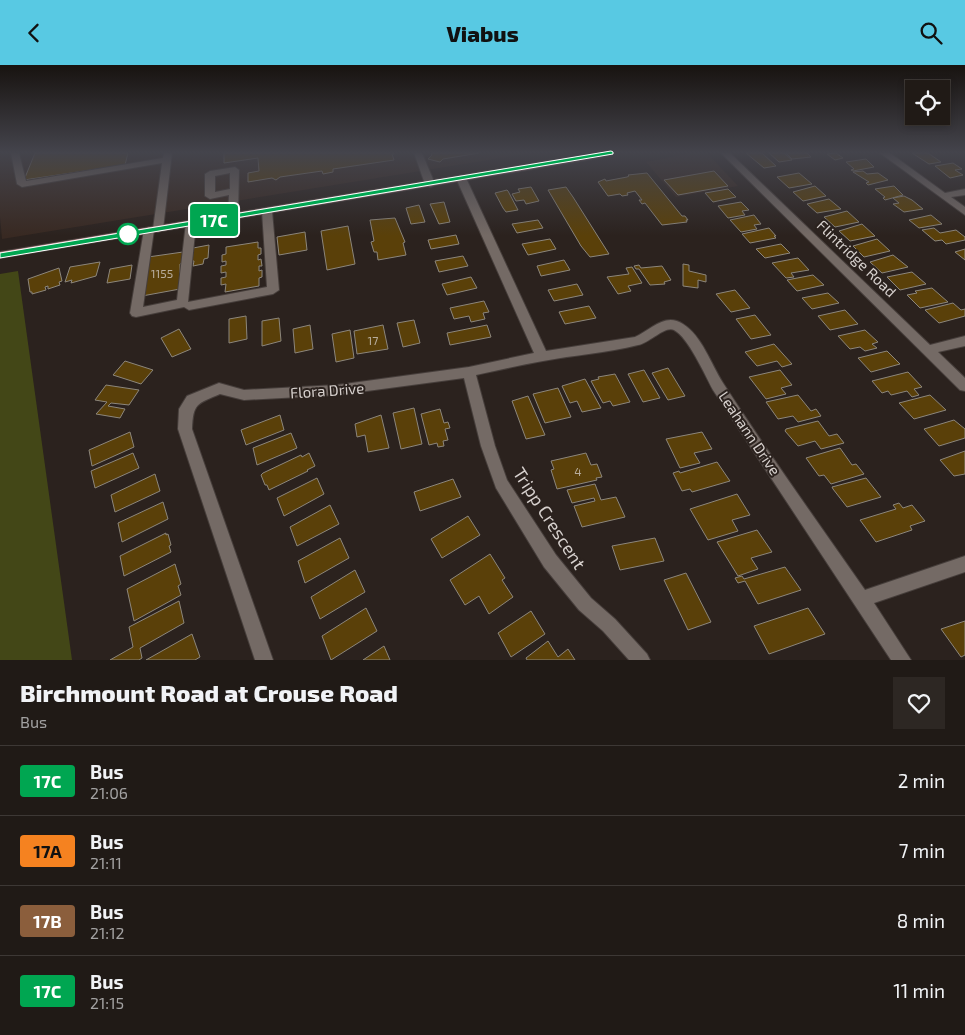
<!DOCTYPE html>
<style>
:root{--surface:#201a16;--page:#2d2723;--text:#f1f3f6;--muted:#a2a1a1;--line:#3d3835;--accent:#58c9e3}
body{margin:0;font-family:"Exo 2",sans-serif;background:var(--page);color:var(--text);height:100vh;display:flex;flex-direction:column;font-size:19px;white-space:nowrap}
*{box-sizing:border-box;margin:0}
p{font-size:16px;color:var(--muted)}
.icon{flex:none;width:28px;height:28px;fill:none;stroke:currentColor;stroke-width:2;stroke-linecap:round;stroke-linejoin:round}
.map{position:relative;height:595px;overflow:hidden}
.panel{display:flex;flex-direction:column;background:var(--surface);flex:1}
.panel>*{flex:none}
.badge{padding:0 10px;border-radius:4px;font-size:18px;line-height:32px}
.tools{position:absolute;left:905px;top:15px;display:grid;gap:10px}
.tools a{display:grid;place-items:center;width:45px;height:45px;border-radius:0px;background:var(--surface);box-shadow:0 2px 8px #0003,0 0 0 1px var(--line);font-size:25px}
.map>.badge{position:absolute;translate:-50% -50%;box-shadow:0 0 0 2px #fff}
.round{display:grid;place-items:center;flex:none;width:52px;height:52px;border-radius:0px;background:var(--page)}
.summary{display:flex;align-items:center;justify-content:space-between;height:85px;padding:0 20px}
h1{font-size:24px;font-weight:800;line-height:38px}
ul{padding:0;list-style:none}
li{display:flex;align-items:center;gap:15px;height:70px;padding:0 20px;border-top:1px solid var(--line)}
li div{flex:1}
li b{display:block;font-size:19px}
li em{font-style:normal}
li .badge{min-width:55px;font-weight:700;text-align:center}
header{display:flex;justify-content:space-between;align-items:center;height:65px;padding:0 20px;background:var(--accent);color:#111;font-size:22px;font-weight:800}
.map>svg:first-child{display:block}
.built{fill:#382922}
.green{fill:#434717}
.building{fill:#5a4009;stroke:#8c867c}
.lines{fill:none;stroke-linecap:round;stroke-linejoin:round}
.minor-casing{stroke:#463e3b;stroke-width:2}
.major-casing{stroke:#463e3b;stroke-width:2}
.minor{fill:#746a65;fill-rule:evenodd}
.major{fill:#bf858a;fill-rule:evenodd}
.line{fill:#00a651;stroke:#fff}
.stop-dot{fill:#fff;stroke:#00a651;stroke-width:2.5}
.labels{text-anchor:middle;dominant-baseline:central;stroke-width:4;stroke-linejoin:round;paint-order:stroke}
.number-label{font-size:12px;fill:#b8ad9d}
.street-label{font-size:15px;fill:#d7d1ce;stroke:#2b221e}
.near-street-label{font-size:18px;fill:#d7d1ce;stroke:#2b221e}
</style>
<header><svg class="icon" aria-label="back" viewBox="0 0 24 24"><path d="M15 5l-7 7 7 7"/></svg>Viabus<svg class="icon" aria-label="search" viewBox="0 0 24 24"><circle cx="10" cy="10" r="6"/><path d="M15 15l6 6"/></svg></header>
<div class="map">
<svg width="965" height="595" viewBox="0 0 965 595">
<rect width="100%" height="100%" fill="#2b221e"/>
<path class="built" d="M 0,88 L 531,88 L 2,174 L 0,152 Z
M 692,88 L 707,88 L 738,121 L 676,132 L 646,97 Z"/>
<path class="green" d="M 18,206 L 72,595 L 0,595 L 0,209 Z"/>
<path class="building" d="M 35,88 L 128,88 L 125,100 L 24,115 Z
M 224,88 L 394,88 L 394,89 L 392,89 L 394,95 L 333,104 L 333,107 L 323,109 L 322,106 L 280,112 L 276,115 L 272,113 L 248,117 L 248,108 L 259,106 L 258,93 L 224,98 Z
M 431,88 L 479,88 L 443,94 L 440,97 L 428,94 L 432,90 Z
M 746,88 L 762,88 L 776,101 L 764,103 Z
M 769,88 L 784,88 L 792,95 L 779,97 Z
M 786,88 L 807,88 L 811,92 L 792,94 Z
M 836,88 L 843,93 L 835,95 L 827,89 Z
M 912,88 L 928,88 L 941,97 L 929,99 Z
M 866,94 L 874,102 L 853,106 L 851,105 L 854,104 L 846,97 Z
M 953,98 L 962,104 L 955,105 L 963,110 L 950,113 L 935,101 Z
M 714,106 L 728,121 L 678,130 L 664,115 Z
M 863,106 L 867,109 L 878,108 L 888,115 L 868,120 L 866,118 L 869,117 L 853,107 Z
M 647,108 L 682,151 L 685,151 L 688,155 L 686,155 L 687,157 L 662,160 L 645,138 L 642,139 L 639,135 L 642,135 L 635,126 L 627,128 L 628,130 L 622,131 L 620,129 L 608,131 L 598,117 L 605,114 L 606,116 L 627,112 L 629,111 L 628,110 Z
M 799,108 L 812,119 L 789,123 L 777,112 Z
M 815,121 L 826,131 L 803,136 L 793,127 Z
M 894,121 L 903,130 L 885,135 L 883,133 L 885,132 L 875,124 Z
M 531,122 L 539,136 L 526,139 L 524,135 L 516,136 L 512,129 L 520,127 L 518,124 Z
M 566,122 L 573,132 L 609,189 L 590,192 L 581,181 L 548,125 Z
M 728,124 L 736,132 L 713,137 L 705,128 Z
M 507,125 L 508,126 L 518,145 L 506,147 L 503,143 L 495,128 Z
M 904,131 L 912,135 L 923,144 L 904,147 L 893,139 L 899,138 L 893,133 Z
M 829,134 L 841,144 L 817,148 L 807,139 Z
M 444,137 L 450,157 L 439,159 L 430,139 Z
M 741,137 L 749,145 L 742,146 L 745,150 L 728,153 L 718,141 Z
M 419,140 L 425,157 L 411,159 L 406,143 Z
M 847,146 L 859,157 L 835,162 L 824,152 Z
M 754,150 L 761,159 L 754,160 L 757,164 L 741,167 L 730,155 Z
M 931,150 L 942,159 L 919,163 L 909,155 Z
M 395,153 L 405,177 L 403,178 L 406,190 L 378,195 L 377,187 L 374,187 L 371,177 L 374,176 L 370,155 Z
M 538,155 L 543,163 L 517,168 L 512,159 Z
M 862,159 L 875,171 L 850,176 L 839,166 Z
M 348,161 L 355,199 L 327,205 L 321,166 Z
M 769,163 L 776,171 L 774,171 L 776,173 L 750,178 L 742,169 Z
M 934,163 L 940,168 L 956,165 L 965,172 L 965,175 L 946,179 L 942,175 L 935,176 L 922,165 Z
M 305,167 L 307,185 L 279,190 L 277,172 Z
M 456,170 L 459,179 L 431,184 L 428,175 Z
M 550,174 L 556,184 L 528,190 L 522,179 Z
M 877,174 L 890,186 L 864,192 L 853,181 Z
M 258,177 L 258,183 L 261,183 L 261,189 L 258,190 L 258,195 L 261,194 L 262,201 L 259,201 L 259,206 L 262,205 L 262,212 L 259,213 L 259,221 L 225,227 L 226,219 L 221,220 L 221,213 L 226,212 L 226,207 L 221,208 L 221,201 L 226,200 L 226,196 L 222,197 L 222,190 L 226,189 L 226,182 Z
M 781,179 L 790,188 L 765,193 L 756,184 Z
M 209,180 L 208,193 L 204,194 L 203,199 L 193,201 L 194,196 L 191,196 L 193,183 Z
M 965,184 L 965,195 L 955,187 Z
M 183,187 L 182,198 L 180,199 L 180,224 L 142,231 L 148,192 Z
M 893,190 L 908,202 L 882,208 L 870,197 Z
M 463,191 L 468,201 L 439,207 L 435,196 Z
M 798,193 L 809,205 L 791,208 L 794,212 L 786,213 L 772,198 Z
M 564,195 L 570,205 L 541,211 L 537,201 Z
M 100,197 L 96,211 L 71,218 L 72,215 L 65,217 L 70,202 Z
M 683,199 L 689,200 L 689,206 L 706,210 L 706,217 L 698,215 L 698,223 L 683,221 Z
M 132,200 L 130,214 L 107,218 L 110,204 Z
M 639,200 L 641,203 L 662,201 L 671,215 L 664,217 L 665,219 L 650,220 L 639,204 L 636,204 L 634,201 Z
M 632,202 L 642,218 L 628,221 L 631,226 L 618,229 L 607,212 L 629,209 L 626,203 Z
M 59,203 L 62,216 L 59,217 L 60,220 L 48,224 L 48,221 L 45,222 L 46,225 L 32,229 L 32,227 L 30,227 L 28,214 Z
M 912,207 L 926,219 L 900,225 L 887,212 Z
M 813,210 L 824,220 L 797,226 L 787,215 Z
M 471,212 L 477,223 L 447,230 L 442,219 Z
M 577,219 L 583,230 L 554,236 L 548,225 Z
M 932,223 L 948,237 L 920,243 L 907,230 L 917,228 L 915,226 Z
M 735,225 L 750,243 L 731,247 L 716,229 Z
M 828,228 L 839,238 L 812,244 L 802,233 Z
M 484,236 L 489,247 L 483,248 L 485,254 L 471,257 L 469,251 L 454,254 L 450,243 Z
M 953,238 L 961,245 L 965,244 L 965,251 L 939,258 L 925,245 Z
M 589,241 L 596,253 L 565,259 L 559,247 Z
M 845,245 L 858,259 L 830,265 L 818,251 Z
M 755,250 L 771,270 L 751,274 L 736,254 Z
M 246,251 L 247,274 L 229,278 L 229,254 Z
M 279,253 L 281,276 L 262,281 L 262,256 Z
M 414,255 L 420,278 L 403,282 L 397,258 Z
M 310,260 L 313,284 L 295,288 L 293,264 Z
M 383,260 L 388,284 L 357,289 L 354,266 Z
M 487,260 L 491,272 L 450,280 L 447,268 Z
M 179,264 L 191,284 L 172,292 L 161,273 Z
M 350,265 L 354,293 L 336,297 L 332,269 Z
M 865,265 L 878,277 L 872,279 L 877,283 L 865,286 L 860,282 L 850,284 L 838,271 Z
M 774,279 L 792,299 L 782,302 L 777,296 L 757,301 L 745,287 Z
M 887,286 L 900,299 L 871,307 L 858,293 Z
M 125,296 L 153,305 L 141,319 L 113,310 Z
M 668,303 L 685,331 L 668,335 L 652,308 Z
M 644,305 L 660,333 L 643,337 L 628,309 Z
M 780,305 L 792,320 L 781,323 L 786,329 L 766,334 L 749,312 Z
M 908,307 L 922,322 L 914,324 L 919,330 L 912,332 L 907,326 L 891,330 L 888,326 L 882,328 L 872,316 Z
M 615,309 L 630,337 L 613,341 L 610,336 L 603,338 L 591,316 L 599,314 L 598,312 Z
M 585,314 L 601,343 L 582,347 L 577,336 L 570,338 L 562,321 Z
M 106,320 L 139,325 L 129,340 L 111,338 L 108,341 L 125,344 L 120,353 L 96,349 L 107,337 L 95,335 Z
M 558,323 L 571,352 L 545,358 L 533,329 Z
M 798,330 L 811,346 L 816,344 L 821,351 L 798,357 L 793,351 L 778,354 L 766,337 Z
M 930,330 L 946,345 L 914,354 L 899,338 Z
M 528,331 L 545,370 L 526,374 L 512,336 Z
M 414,343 L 422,379 L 401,384 L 393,348 Z
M 440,344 L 444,358 L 448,357 L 450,363 L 445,364 L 448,375 L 443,376 L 444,381 L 438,382 L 437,378 L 429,380 L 421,349 Z
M 280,350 L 284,365 L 246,380 L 241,365 Z
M 381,350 L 389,383 L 368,387 L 365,370 L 357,372 L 355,359 Z
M 954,355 L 965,364 L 965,373 L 939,381 L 924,364 Z
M 818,356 L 829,371 L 837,369 L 844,378 L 821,384 L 815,376 L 798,381 L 785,366 L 786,364 Z
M 130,367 L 134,382 L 92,401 L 89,385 Z
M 702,367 L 712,384 L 694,388 L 700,398 L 680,403 L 666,374 Z
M 291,368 L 297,383 L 257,400 L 253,383 Z
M 840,383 L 852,400 L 856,399 L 864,409 L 831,419 L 824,410 L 819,411 L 806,393 Z
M 965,386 L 965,409 L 954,411 L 940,395 Z
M 133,388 L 139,403 L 95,423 L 91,406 Z
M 309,388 L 315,401 L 307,405 L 308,406 L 269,425 L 267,420 L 265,420 L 261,410 L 263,408 L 301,390 L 302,392 Z
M 586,388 L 591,400 L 597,399 L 602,412 L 596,413 L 597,415 L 557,424 L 551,405 L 554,404 L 551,396 Z
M 717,397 L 730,416 L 692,427 L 690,424 L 682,426 L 673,408 L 679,406 L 680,408 Z
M 155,409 L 160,426 L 115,447 L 111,430 Z
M 317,413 L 324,429 L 284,451 L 277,433 Z
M 866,413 L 881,432 L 847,442 L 833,424 L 832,422 Z
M 453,414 L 461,432 L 420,446 L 414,427 Z
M 595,419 L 601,435 L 616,432 L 625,452 L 582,462 L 574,441 L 595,436 L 594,433 L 572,438 L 567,425 Z
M 737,429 L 750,450 L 732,455 L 738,466 L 708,475 L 690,444 Z
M 163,437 L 168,454 L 122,477 L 118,458 Z
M 899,438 L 903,443 L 912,440 L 925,456 L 910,461 L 912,465 L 876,477 L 860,455 L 896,444 L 893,440 Z
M 330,440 L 339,459 L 297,481 L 290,462 Z
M 468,451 L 480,470 L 442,493 L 431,474 Z
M 757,465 L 772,487 L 751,493 L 758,504 L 738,511 L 717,477 Z
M 166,468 L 166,470 L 168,469 L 171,480 L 169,481 L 171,487 L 124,511 L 120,491 Z
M 340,473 L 349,493 L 305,518 L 298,496 Z
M 655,473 L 664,496 L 620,505 L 612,481 Z
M 490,489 L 505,513 L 502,515 L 513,532 L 489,549 L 479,531 L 465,540 L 450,515 Z
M 175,499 L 181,519 L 178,521 L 181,530 L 134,556 L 127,524 Z
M 785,502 L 801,525 L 758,539 L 745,516 L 738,518 L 735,513 L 742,511 L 744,514 Z
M 355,505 L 365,527 L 320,554 L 311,532 Z
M 686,508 L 711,557 L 688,565 L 664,515 Z
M 179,536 L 184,558 L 140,583 L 142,593 L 139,595 L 110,595 L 133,582 L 129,562 Z
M 366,543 L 377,566 L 331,595 L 322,571 Z
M 808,543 L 825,569 L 769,589 L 754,561 Z
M 531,546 L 545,569 L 511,592 L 498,568 Z
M 965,556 L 965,590 L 961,592 L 941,564 Z
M 192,569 L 200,592 L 195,595 L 146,595 Z
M 548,576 L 558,592 L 568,584 L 575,595 L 527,595 L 526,593 Z
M 384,581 L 390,595 L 363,595 Z"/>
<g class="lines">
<g class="minor-casing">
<path id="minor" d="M 11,88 L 19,88 L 26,116 L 163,93 L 164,88 L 172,88 L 163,164 L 158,167 L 154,165 L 143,242 L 177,235 L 186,158 L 191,155 L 196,158 L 188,237 L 267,222 L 262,146 L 267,143 L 272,146 L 279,225 L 273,229 L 189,245 L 184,242 L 136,252 L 132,251 L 130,248 L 144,165 L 149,162 L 153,164 L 162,98 L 22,122 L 17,119 Z
M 414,88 L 422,88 L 435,119 L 433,121 L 430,122 L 425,119 Z
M 721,88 L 730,88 L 930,280 L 965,271 L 965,281 L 938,287 L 965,313 L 965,326 L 960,325 Z
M 880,88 L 890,88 L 945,128 L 965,124 L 965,130 L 951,132 L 965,142 L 965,150 Z
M 235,102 L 239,105 L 238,151 L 233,154 L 228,151 L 229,130 L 210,134 L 205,131 L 205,109 L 210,106 ZM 230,108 L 230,124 L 215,127 L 215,111 Z
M 461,110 L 466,113 L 546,286 L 635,272 C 651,265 665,247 683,259 C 702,271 711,299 723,318 C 768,388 817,456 865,525 L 965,491 L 965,507 L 874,538 L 911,595 L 891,595 L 713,325 C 705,310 688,272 674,265 C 666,260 649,278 638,280 C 607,288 574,290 543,296 C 521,300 499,305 476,310 L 495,381 L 507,415 L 556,490 L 591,533 L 615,554 L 647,589 L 650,595 L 629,595 L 603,566 L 579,545 L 544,502 L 496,423 L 481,381 L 464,313 L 337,330 L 244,335 L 220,329 C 197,339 193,338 192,364 L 273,595 L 255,595 L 178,364 L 179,344 L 187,331 L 219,318 L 244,325 L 337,320 L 469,302 L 534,288 L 456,113 Z"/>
</g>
<g class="major-casing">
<path id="major" d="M 595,88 L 615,88 L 611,91 L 0,193 L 0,187 Z"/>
</g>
<use href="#minor" class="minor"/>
<use href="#major" class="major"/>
</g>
<linearGradient id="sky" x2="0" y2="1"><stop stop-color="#181310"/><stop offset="0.51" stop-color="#44444c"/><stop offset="1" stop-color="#44444c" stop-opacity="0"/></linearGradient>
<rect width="965" height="171" fill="url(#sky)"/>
<path class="line" d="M 611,86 L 613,87 L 613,89 L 0,193 L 0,188 Z"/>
<circle class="stop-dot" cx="128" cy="169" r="10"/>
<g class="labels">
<g class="number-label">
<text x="162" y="208">1155</text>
<text x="373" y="275">17</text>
<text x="578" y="406">4</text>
</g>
<g class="street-label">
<text transform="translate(857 193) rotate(44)">Flintridge Road</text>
<text transform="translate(327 325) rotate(-4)">Flora Drive</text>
<text transform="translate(750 368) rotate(56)">Leahann Drive</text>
</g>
<g class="near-street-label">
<text transform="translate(550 453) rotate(57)">Tripp Crescent</text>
</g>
</g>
</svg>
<div class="tools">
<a><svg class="icon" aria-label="locate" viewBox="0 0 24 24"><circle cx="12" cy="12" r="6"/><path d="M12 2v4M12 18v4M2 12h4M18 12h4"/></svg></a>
</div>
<b class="badge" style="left:214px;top:155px;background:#00a651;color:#fff">17C</b>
</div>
<section class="panel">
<div class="summary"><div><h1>Birchmount Road at Crouse Road</h1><p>Bus</p></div><a class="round"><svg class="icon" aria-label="heart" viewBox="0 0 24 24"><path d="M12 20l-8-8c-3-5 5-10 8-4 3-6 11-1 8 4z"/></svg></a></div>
<ul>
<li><span class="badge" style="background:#00a651;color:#fff">17C</span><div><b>Bus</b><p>21:06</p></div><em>2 min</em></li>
<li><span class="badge" style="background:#f58220;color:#111">17A</span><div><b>Bus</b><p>21:11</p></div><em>7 min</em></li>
<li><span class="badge" style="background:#8b5e3c;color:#fff">17B</span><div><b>Bus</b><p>21:12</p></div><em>8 min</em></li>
<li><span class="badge" style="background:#00a651;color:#fff">17C</span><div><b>Bus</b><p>21:15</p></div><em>11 min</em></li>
</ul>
</section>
